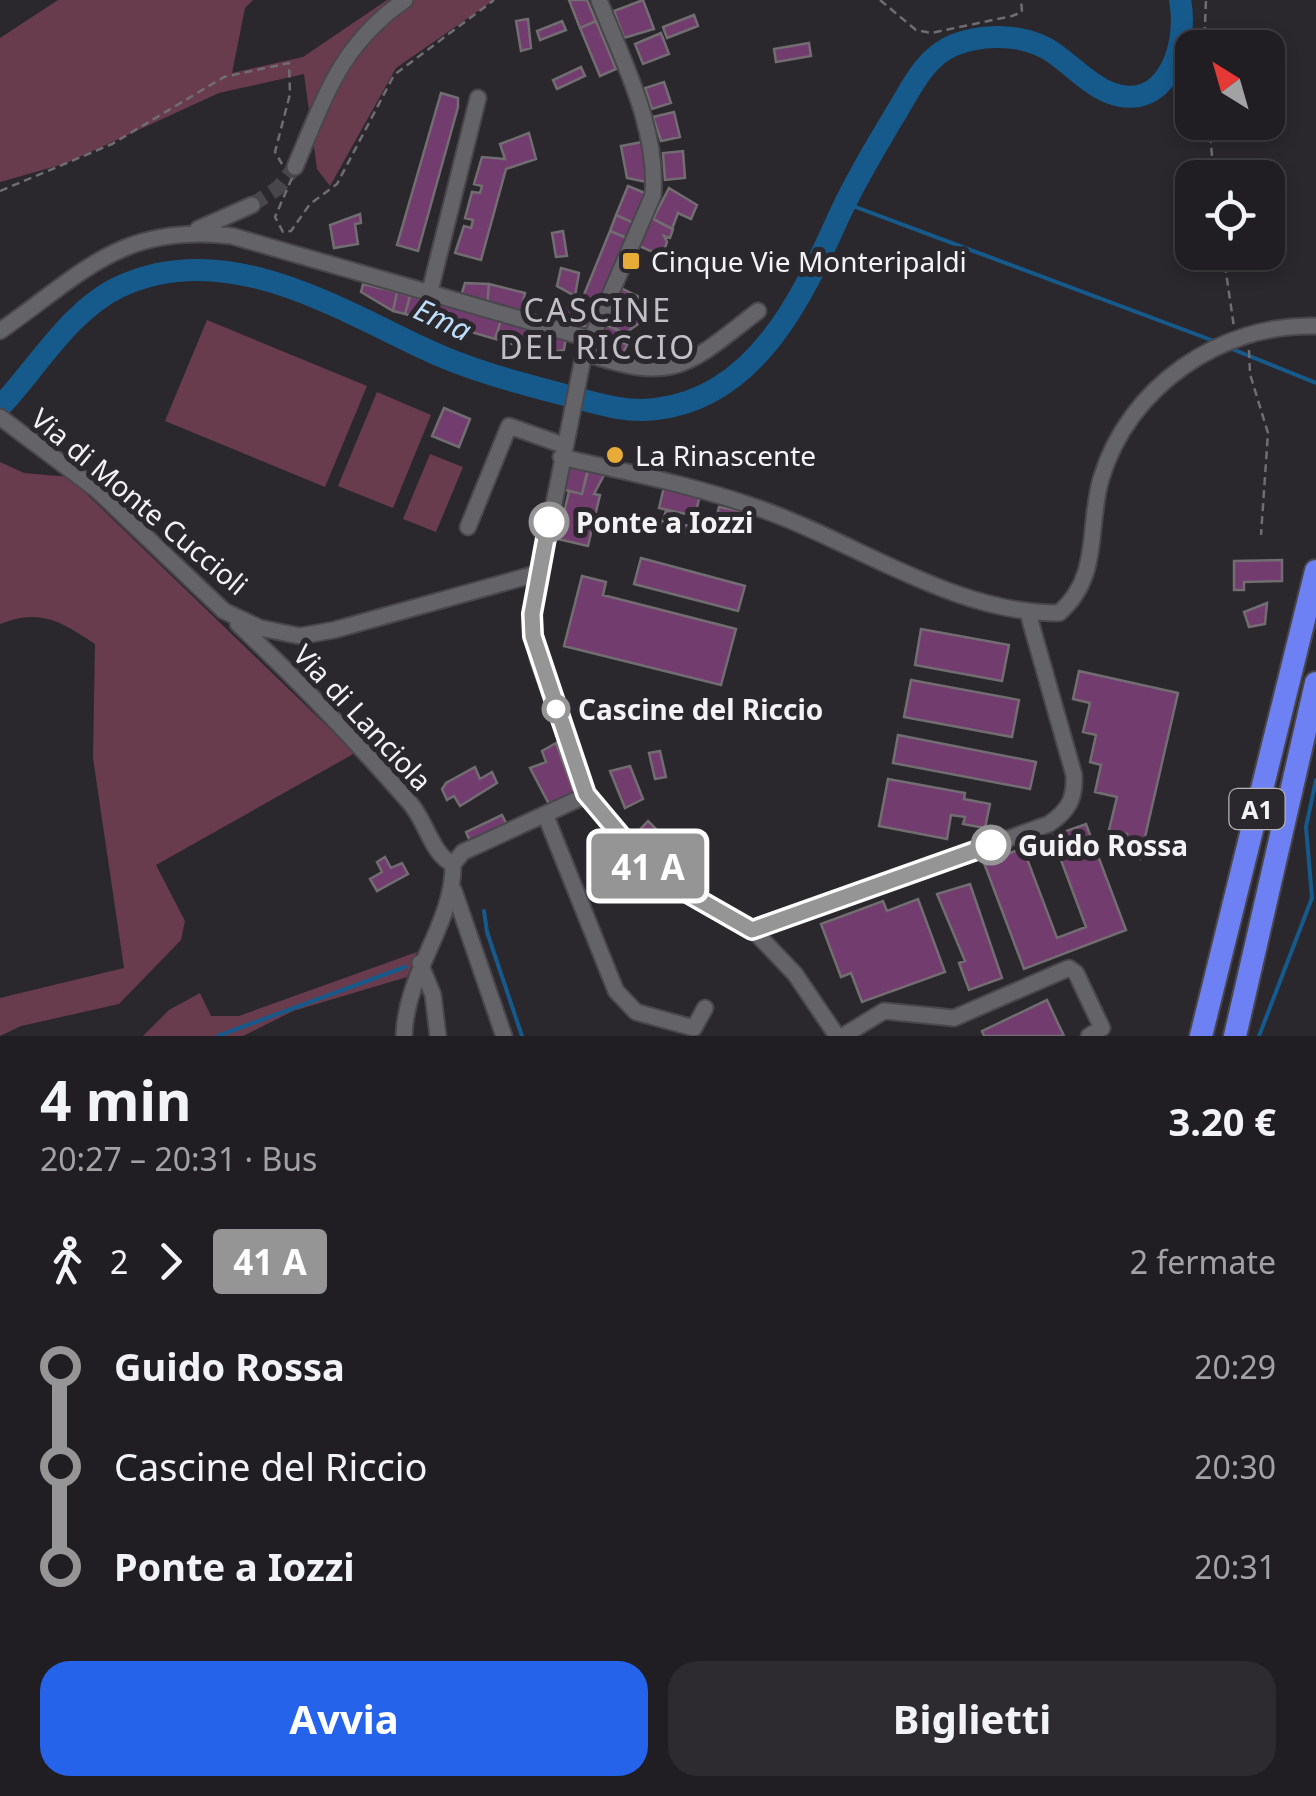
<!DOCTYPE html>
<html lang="it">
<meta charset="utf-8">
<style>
:root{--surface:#201e22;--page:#2d2b2f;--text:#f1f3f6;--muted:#a2a2a5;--line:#3d3c40;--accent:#2563eb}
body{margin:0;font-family:"Noto Sans",sans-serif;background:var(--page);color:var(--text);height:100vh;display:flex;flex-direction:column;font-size:38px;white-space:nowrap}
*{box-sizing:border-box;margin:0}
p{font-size:32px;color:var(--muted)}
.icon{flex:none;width:55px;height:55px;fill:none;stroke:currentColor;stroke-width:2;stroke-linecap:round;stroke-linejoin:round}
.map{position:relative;height:1036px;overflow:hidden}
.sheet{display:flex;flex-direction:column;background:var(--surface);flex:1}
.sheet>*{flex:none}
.badge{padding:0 20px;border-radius:8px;font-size:35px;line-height:65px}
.needle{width:65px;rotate:323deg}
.tools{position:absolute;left:1175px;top:30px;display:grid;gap:20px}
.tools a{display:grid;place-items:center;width:110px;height:110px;border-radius:20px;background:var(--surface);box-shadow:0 5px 15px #0003,0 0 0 2px var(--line);font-size:50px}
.map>.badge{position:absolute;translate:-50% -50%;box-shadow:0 0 0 5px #fff}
.legs{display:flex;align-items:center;gap:15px;height:110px;padding:0 40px;font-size:32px}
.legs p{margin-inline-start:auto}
.head{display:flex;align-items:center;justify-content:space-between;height:170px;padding:0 40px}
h1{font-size:55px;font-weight:700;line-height:75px}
.cta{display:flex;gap:20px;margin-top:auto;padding:20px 40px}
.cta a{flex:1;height:115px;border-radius:30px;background:var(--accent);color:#fff;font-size:40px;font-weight:700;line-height:115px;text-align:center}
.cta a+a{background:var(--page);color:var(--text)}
ul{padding:0 40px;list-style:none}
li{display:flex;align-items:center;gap:35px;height:100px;font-size:38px}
li i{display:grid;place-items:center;width:15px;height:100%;margin:0 12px;background:currentColor}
li i::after{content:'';width:25px;height:25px;margin:-12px;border:8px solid;border-radius:50%;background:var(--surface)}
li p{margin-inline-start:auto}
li:first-child i{background:linear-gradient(#0000 50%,currentColor 0)}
li:last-child i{background:linear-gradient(currentColor 50%,#0000 0)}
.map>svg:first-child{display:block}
.green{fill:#693c4d}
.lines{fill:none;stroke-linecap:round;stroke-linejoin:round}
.stream{stroke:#165a8c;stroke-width:4}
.river{stroke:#165a8c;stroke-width:22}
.building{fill:#723c6f;stroke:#716d71;stroke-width:2.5}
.minor-tunnel{stroke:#48464b;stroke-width:15;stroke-dasharray:15 8;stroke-linecap:butt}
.minor-casing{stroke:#49474b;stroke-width:19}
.highway-casing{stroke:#49474b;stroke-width:26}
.path{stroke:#6f6d72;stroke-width:2.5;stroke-dasharray:8 5;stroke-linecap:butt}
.minor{stroke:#646368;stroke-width:15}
.highway{stroke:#6e81f4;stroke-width:22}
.line-1-casing{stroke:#fff;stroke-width:22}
.line-1{stroke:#969595;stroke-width:15}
.poi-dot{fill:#e7ac37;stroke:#2a282d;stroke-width:4}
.stop-1-dot{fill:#fff;stroke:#969595;stroke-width:5}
.labels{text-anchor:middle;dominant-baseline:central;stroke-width:10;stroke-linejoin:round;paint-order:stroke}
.shield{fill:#2a282d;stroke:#b7b5b9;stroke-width:2.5}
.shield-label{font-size:25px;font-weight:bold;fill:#f3f2f5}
.poi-label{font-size:28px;fill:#f3f2f5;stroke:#2a282d;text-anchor:start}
.street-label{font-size:28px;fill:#f3f2f5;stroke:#2a282d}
.stop-label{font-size:28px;font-weight:bold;fill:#f3f2f5;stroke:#2a282d;text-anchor:start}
.water-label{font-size:30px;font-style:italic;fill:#bddefb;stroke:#2a282d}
.quarter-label{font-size:32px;letter-spacing:2.5px;fill:#c2bfc6;stroke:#2a282d}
</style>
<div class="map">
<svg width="1316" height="1036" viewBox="0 0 1316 1036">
<rect width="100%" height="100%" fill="#2a282d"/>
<path class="green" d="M 58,0 L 253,0 L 245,8 L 232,73 L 303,57 L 387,0 L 494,0 L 396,68 L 330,186 L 317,169 L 304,74 L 219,93 L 64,164 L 0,182 L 0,38 Z
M 207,320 L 367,386 L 325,487 L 165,421 Z
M 377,392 L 431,415 L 393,508 L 338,486 Z
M 430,454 L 463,467 L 436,532 L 403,519 Z
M 0,462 L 24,473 L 69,477 L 355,753 L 156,865 L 185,921 L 181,940 L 119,1004 L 21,1026 L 0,1036 L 0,998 L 124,968 L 93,758 L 95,644 C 61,621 39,608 0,624 Z
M 417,952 L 407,977 L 293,1011 L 243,1036 L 143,1036 L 169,1010 L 200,993 L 211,1016 L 239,1016 Z"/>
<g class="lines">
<path class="stream" d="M 845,203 L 1214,341
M 1232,349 L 1316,383
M 484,911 L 487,932 L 522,1036
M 218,1036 L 405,967
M 1259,1036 L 1312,898 L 1306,827 L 1316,780"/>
<path class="river" d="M 0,407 C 37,368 69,311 119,287 C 223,238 332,305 425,349 C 469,370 519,383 565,395 C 595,403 625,413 656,409 C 756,398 803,296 839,216 C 856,179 878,143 899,108 C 913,84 927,56 954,45 C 979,35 1012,34 1037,44 C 1063,54 1082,81 1108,92 C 1166,116 1189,45 1180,0"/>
</g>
<path class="building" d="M 569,0 L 587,0 L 596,21 L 580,28 Z
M 643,0 L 654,29 L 624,38 L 614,11 Z
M 694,15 L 698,26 L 667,38 L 663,27 Z
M 528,19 L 531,48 L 521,51 L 516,21 Z
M 562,21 L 566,30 L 540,40 L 537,31 Z
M 596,21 L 616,69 L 600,76 L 580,28 Z
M 661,33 L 669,54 L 643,64 L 635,44 Z
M 809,43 L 811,56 L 776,62 L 774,49 Z
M 581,67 L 585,76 L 557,89 L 553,80 Z
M 664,82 L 671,103 L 652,109 L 645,88 Z
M 441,93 L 458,98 L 458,107 L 418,251 L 397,245 Z
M 674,112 L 680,137 L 661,141 L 653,117 Z
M 529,133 L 536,159 L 506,169 L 481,260 L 455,253 L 464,226 L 471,228 L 473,220 L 465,218 L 472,192 L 480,193 L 482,186 L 474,184 L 482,157 L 505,159 L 500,144 Z
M 642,142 L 646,160 L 646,182 L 627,178 L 621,146 Z
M 683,151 L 685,178 L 665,180 L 663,153 Z
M 628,186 L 645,193 L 634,223 L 616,215 Z
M 669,188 L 697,205 L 691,219 L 678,213 L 672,229 L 653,219 Z
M 360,214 L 361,223 L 355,224 L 358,244 L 334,248 L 330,225 Z
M 616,215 L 634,223 L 627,238 L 610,231 Z
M 648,216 L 673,229 L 670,238 L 664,236 L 667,242 L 662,256 L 637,245 Z
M 563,231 L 567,256 L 556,257 L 552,233 Z
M 610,231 L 627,238 L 598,307 L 581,302 Z
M 561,268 L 579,273 L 575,296 L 557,286 Z
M 465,283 L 489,284 L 487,307 L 460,299 Z
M 363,284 L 397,292 L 393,311 L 361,292 Z
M 489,284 L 525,293 L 520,315 L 487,307 Z
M 621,288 L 639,297 L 635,315 L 613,305 Z
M 397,292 L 410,296 L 405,314 L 393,311 Z
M 410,296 L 438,303 L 433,321 L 405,314 Z
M 581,302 L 598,307 L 590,326 L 566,327 L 564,307 L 579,309 Z
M 438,303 L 501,320 L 495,339 L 433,321 Z
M 613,305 L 637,315 L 641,322 L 625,333 L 603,323 Z
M 501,320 L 527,327 L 522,347 L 495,339 Z
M 603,323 L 620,332 L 616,339 L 627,345 L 620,359 L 592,343 Z
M 527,327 L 550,334 L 545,353 L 522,347 Z
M 550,334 L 566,338 L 564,350 L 545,353 Z
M 444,408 L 470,419 L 459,447 L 432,436 Z
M 572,464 L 588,468 L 582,494 L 561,489 L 566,467 Z
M 588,471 L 604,475 L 594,494 L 600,495 L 588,546 L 558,539 L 569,491 L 582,494 Z
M 664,487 L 700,495 L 695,516 L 659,508 Z
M 719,507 L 741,511 L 736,532 L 714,527 Z
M 666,510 L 679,513 L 676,524 L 701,527 L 698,536 L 655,526 L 656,520 L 663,522 Z
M 641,558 L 745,586 L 738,611 L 634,584 Z
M 1282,560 L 1282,581 L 1244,582 L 1244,590 L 1234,590 L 1234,561 Z
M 582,576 L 606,582 L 603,595 L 736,629 L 721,685 L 564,646 Z
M 1267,603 L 1265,624 L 1249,627 L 1244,612 Z
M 921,629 L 1009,645 L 1002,681 L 915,665 Z
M 1079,671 L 1178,693 L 1140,859 L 1123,855 L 1127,834 L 1109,830 L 1117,797 L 1095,792 L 1101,765 L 1090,762 L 1096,735 L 1083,732 L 1090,703 L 1073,699 Z
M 911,680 L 1019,700 L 1012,737 L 904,717 Z
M 898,735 L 1036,762 L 1030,789 L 893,763 Z
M 556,743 L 574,792 L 549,804 L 530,768 L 546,762 L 542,751 Z
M 660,751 L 666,777 L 655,779 L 649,753 Z
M 630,766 L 643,799 L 625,808 L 610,771 Z
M 475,767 L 480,779 L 492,772 L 497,783 L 460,806 L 454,796 L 447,800 L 442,789 L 446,783 Z
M 888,779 L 965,793 L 964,799 L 990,804 L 985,828 L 963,824 L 965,817 L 951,815 L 947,839 L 879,826 Z
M 502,815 L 506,823 L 470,841 L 466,832 Z
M 648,821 L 664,837 L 648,852 L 633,837 Z
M 1086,824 L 1126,930 L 1024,969 L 984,863 L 1023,848 L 1057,938 L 1086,927 L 1052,836 Z
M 606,827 L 619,843 L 605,855 L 592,839 Z
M 385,857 L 391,868 L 402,863 L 408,874 L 377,891 L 370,879 L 382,872 L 377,862 Z
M 970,884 L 1002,978 L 969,990 L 959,963 L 965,961 L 937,894 Z
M 918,899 L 945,972 L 862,1002 L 851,973 L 841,977 L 821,924 L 883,901 L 887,911 Z
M 1047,1000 L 1064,1036 L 984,1036 L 982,1031 Z"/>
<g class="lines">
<path class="minor-tunnel" d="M 252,205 L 278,188 L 295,167"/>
<g class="minor-casing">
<path id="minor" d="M 599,0 C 623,62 658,127 653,195 L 583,358 L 532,614 L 538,659 L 587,795 L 615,832 L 675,886 L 753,930 L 795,974 L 837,1036
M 295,167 C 325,97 340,45 405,0
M 198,229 L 252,205
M 429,295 L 478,98
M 0,331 C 83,273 122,223 232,236 L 590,339
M 585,353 C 675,384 687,366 758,311
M 0,417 L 97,490 L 224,611 L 260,628 L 300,636 L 334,630 L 539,573
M 561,457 C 626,472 692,485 755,507 C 853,540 953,614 1059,613 C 1101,577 1087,528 1101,479 C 1128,387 1221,323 1316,326
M 468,527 L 509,426 L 563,445
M 238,624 C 299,681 355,740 410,803 C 426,821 432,855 453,864
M 545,814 L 616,991 L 636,1012 L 694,1028 L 705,1008
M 454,891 L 504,1036
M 753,930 L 1049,824 C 1069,810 1075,799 1074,775 L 1028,613
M 420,963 L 433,995 L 438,1036
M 404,1036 C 406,971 454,924 453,864 L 463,852 L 587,795
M 843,1036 L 884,1011 L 954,1018 L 1069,968 L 1076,973 L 1102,1028 L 1089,1036"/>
</g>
<g class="highway-casing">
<path id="highway" d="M 1201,1036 L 1316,571
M 1235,1036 L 1316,683"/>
</g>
<path class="path" d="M 880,0 L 916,30 L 931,33 L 1012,16 L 1022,12 L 1021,0
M 1204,48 L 1206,0
M 1209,122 L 1214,178
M 292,178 L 275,217 L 283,232 L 291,231 L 310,204 L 337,184 L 394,75 L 494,0
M 0,191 L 112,144 L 224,77 L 289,63 L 290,94 L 275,152 L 282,164
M 1223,252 L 1234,327
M 1249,350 L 1250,374 L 1268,433 L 1261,535"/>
<use href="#minor" class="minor"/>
<use href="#highway" class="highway"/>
</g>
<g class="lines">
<g class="line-1-casing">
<path id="line-1" d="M 549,522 L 532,614 L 533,636 L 586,794 L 644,863 L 675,886 L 752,930 L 991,845"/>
</g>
<use href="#line-1" class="line-1"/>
</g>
<g class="poi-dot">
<rect x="621" y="251" width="20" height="20" rx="5"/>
<circle cx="615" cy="455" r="10"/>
</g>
<g class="stop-1-dot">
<circle cx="549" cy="522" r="18"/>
<circle cx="556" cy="709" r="12"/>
<circle cx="991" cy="845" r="18"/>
</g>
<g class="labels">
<rect class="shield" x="1229.5" y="789" width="55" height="40" rx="8"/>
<g class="shield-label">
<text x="1257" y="809">A1</text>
</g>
<g class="poi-label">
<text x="651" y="261">Cinque Vie Monteripaldi</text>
<text x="635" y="455">La Rinascente</text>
</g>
<g class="street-label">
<text transform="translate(140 501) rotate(40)">Via di Monte Cuccioli</text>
<text transform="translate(363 717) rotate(47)">Via di Lanciola</text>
</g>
<g class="stop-label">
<text x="576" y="522">Ponte a Iozzi</text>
<text x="578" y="709">Cascine del Riccio</text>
<text x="1018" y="845">Guido Rossa</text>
</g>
<g class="water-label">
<text transform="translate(443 319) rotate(25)">Ema</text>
</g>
<g class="quarter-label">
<text x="598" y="309">CASCINE<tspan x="598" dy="37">DEL RICCIO</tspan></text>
</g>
</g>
</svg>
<div class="tools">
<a><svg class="needle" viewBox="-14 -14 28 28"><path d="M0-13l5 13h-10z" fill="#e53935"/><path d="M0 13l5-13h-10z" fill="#a2a2a5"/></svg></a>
<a><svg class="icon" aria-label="locate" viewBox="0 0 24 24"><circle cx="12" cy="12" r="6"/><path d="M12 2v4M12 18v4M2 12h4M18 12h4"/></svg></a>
</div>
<b class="badge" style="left:648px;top:866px;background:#969595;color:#fff">41 A</b>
</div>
<section class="sheet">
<div class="head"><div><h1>4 min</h1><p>20:27 – 20:31 · Bus</p></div><b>3.20 €</b></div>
<div class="legs"><svg class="icon" aria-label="walk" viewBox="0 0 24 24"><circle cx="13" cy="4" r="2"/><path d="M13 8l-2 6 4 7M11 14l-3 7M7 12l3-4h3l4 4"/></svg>2<svg class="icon" aria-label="forward" viewBox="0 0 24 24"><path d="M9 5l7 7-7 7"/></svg><b class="badge" style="background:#969595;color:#fff">41 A</b><p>2 fermate</p></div>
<ul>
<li><i style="color:#969595"></i><b>Guido Rossa</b><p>20:29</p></li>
<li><i style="color:#969595"></i><span>Cascine del Riccio</span><p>20:30</p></li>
<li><i style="color:#969595"></i><b>Ponte a Iozzi</b><p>20:31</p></li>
</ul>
<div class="cta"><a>Avvia</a><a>Biglietti</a></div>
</section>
